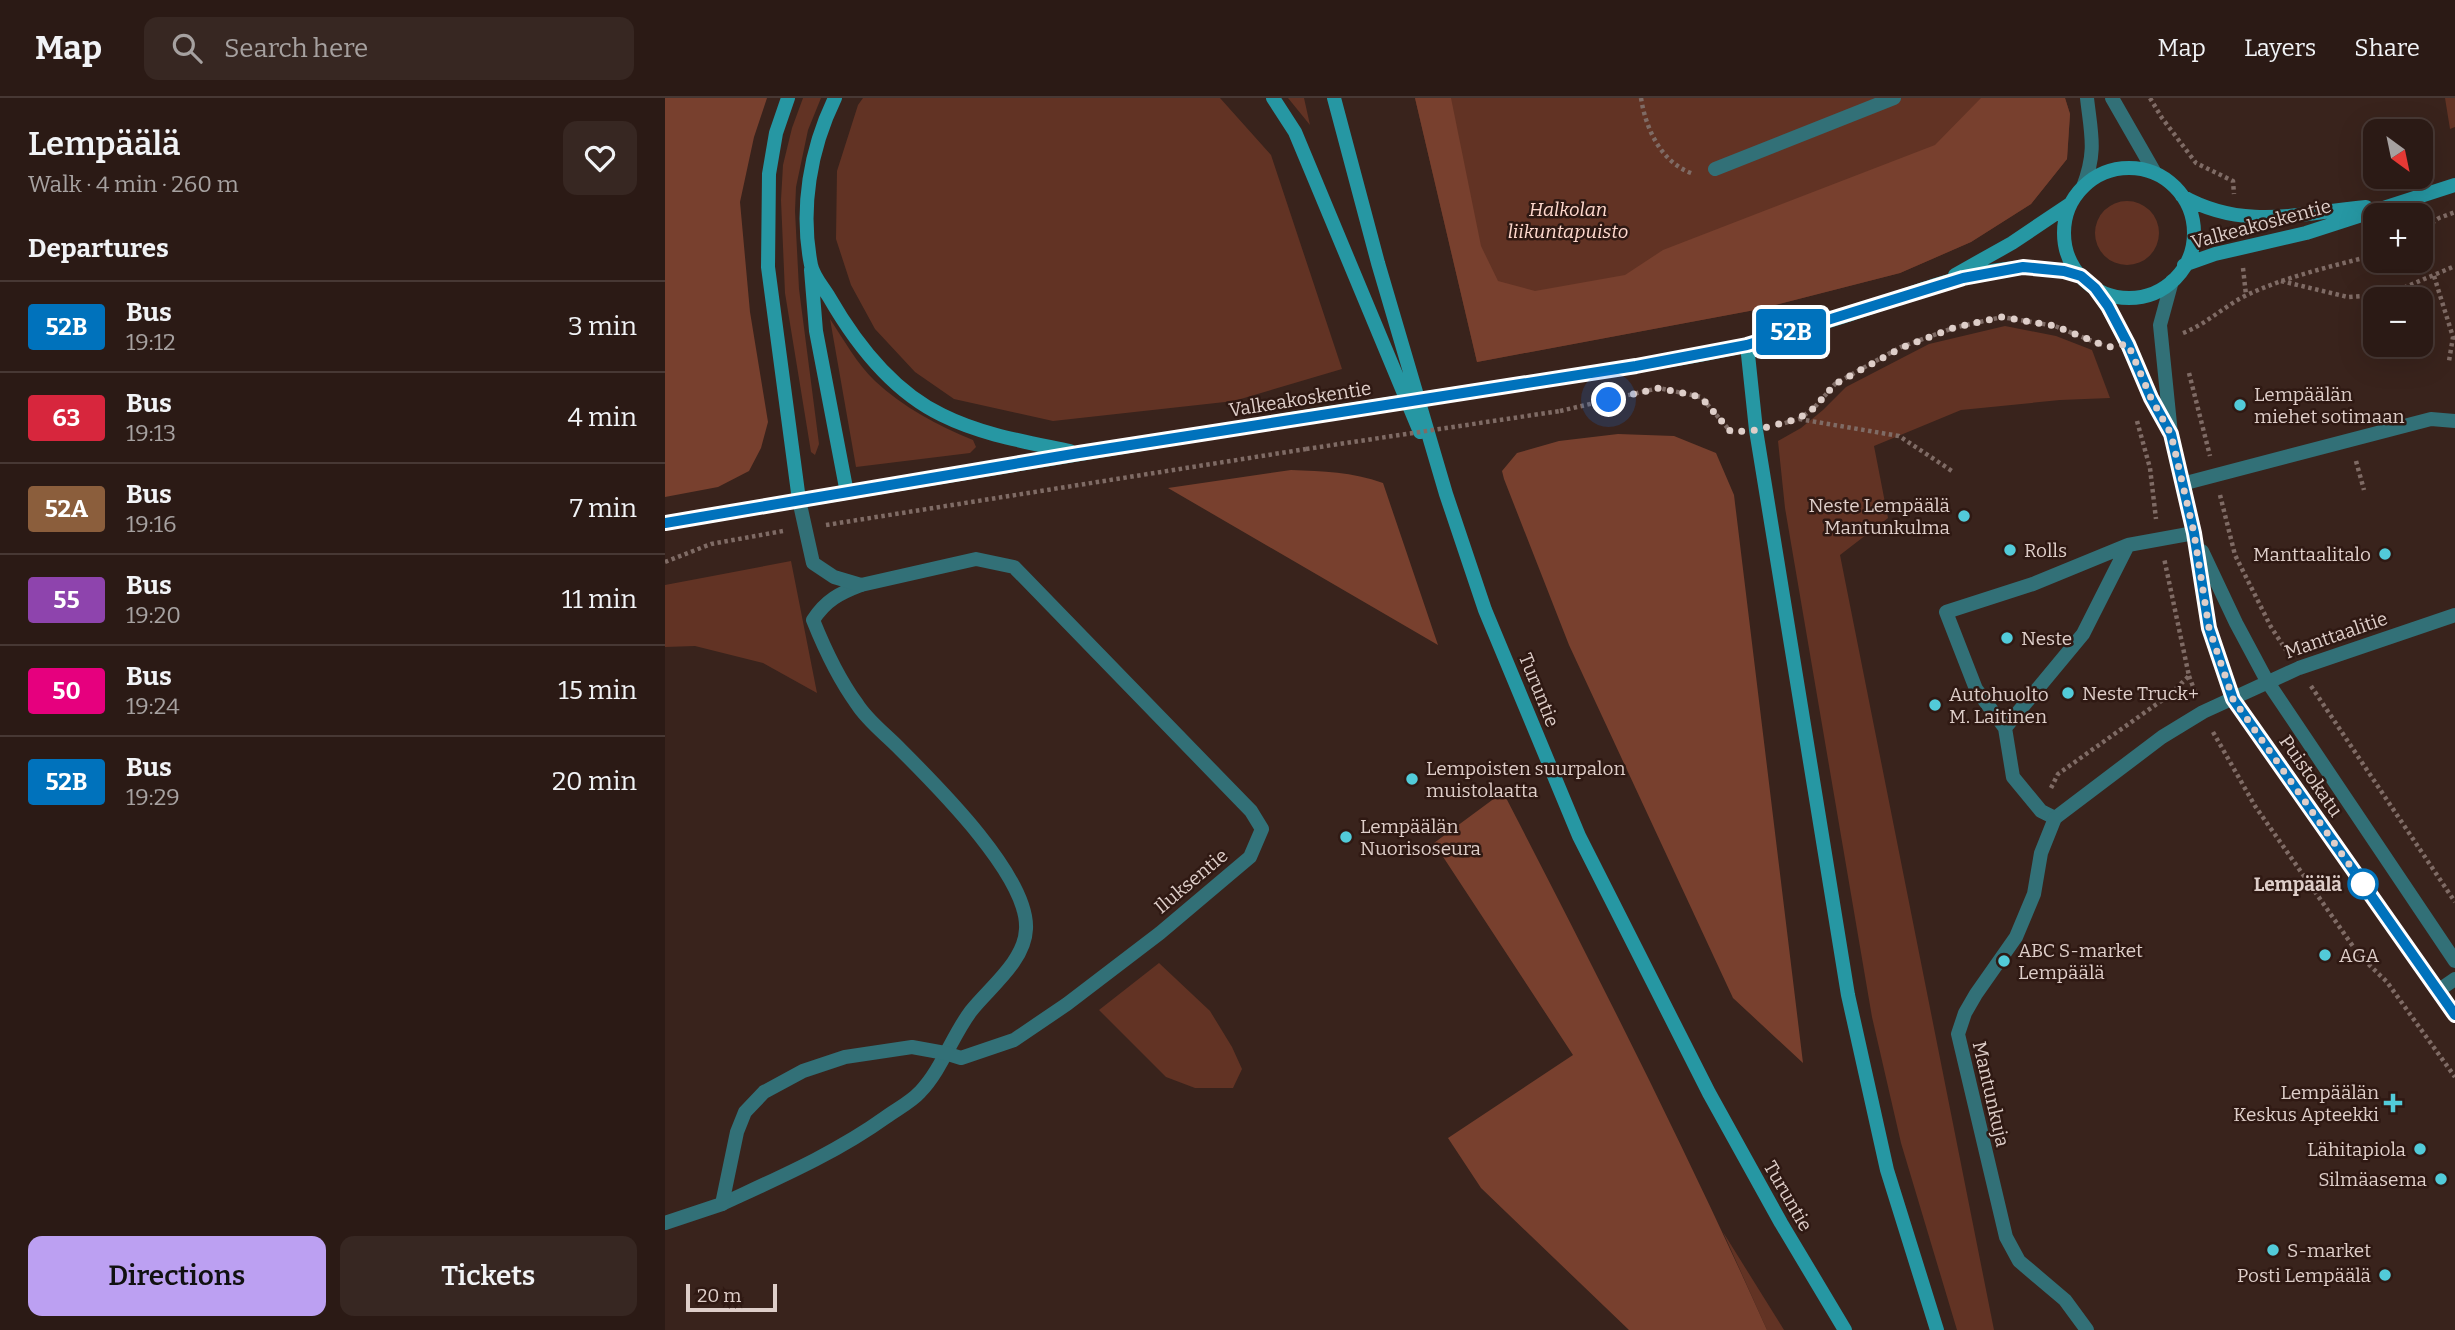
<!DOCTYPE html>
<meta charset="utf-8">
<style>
:root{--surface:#2b1a15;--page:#372722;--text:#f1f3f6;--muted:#a6a1a0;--line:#473834;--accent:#bca0f2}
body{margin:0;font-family:Bitter,serif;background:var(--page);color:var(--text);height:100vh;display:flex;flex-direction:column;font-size:26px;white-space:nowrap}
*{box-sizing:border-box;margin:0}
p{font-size:23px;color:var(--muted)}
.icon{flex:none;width:38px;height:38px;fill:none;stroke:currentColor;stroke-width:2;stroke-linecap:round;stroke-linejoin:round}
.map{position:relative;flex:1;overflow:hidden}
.side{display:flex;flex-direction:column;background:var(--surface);width:665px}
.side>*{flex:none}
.badge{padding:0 14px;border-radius:5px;font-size:24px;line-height:46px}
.needle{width:46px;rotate:147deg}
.buttons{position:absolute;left:1698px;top:21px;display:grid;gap:14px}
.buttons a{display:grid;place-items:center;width:70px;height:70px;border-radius:14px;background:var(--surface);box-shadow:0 7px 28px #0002,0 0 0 2px var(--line);font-size:35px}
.scale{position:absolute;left:21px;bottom:18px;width:91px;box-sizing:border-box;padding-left:7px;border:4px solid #decec9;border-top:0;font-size:19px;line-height:24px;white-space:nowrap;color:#decec9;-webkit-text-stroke:5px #2f1913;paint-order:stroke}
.you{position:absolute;width:35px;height:35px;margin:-18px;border:5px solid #fff;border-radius:50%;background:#1a73e8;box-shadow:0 0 0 10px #1a73e833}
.map>.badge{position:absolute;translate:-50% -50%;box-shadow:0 0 0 4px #fff}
h2{padding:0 28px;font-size:26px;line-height:63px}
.round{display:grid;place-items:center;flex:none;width:74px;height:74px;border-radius:14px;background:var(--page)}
.overview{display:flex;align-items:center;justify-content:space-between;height:119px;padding:0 28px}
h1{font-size:33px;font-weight:600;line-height:52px}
.button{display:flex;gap:14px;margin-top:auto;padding:14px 28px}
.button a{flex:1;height:80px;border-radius:14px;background:var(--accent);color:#111;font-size:28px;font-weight:600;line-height:80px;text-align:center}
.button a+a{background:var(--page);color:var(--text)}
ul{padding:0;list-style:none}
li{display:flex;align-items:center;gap:21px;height:91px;padding:0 28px;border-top:2px solid var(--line)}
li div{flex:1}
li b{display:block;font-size:26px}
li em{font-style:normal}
li .badge{min-width:77px;font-weight:700;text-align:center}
header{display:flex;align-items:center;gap:42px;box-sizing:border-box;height:98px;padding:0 35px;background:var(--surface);border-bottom:2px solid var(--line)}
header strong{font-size:33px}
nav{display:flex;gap:38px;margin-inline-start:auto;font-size:24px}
.search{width:490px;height:63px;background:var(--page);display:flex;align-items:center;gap:18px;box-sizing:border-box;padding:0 24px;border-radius:14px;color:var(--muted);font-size:26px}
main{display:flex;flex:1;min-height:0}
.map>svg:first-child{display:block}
.green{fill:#623324}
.forest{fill:#78402e}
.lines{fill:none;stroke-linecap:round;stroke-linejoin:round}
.path{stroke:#7f6b65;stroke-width:4.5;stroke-dasharray:3.5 3.5;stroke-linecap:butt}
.lane{stroke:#327077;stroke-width:14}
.street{stroke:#327077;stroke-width:14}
.secondary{stroke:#2697a3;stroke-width:14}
.path-bridge{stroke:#7f6b65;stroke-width:4.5;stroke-dasharray:3.5 3.5;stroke-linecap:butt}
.secondary-bridge{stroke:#2697a3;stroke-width:14}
.line-casing{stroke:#fff;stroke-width:16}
.line{stroke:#0072bc;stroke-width:10}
.walk{stroke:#decec9;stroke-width:7;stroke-dasharray:0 12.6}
.poi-dot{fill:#52cbd9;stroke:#2f1913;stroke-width:2.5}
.stop-dot{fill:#fff;stroke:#0072bc;stroke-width:3.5}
.labels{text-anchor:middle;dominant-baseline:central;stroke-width:5;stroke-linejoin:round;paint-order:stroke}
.park-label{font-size:19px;font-style:italic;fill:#ffd9ce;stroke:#2f1913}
.street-label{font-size:19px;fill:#decec9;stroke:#2f1913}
.poi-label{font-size:19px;fill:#decec9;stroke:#2f1913;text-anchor:start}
.stop-label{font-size:19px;font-weight:bold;fill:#decec9;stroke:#2f1913;text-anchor:end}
</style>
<header>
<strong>Map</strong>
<div class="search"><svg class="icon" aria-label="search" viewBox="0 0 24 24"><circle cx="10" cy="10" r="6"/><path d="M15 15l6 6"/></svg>Search here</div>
<nav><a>Map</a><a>Layers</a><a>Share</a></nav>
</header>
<main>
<section class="side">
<div class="overview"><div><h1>Lempäälä</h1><p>Walk · 4 min · 260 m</p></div><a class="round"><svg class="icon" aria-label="heart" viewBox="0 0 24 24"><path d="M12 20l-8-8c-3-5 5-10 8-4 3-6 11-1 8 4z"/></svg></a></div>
<h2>Departures</h2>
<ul>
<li><span class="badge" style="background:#0072bc;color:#fff">52B</span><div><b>Bus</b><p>19:12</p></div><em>3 min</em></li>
<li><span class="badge" style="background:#d7263d;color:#fff">63</span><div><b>Bus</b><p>19:13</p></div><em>4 min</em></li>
<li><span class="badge" style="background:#8b5e3c;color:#fff">52A</span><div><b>Bus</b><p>19:16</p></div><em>7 min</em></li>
<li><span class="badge" style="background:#8e44ad;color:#fff">55</span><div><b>Bus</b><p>19:20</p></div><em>11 min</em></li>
<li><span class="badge" style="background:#e6007e;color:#fff">50</span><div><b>Bus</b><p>19:24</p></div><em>15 min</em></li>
<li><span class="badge" style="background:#0072bc;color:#fff">52B</span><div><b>Bus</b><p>19:29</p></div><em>20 min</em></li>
</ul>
<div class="button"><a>Directions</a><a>Tickets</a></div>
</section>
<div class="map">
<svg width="1790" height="1232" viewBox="0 0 1790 1232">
<rect width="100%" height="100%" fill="#39231c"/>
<path class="green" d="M 138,0 L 156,0 L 143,32 L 131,89 L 130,113 L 134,191 L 154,346 L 150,357 L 146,354 L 120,195 L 116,102 L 118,67 L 127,30 Z
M 198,0 L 555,0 L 606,57 L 677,271 L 569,303 L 388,323 L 289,301 L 250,274 L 210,231 L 186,187 L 171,141 L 172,73 L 193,7 Z
M 623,0 L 639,0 L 645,27 Z
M 750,0 L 1400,0 L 1405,16 L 1402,61 L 1366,106 L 1306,144 L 1235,175 L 1095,211 L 812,264 Z
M 1780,0 L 1790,0 L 1790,29 L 1785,31 Z
M1430 135a32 32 0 1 1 64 0a32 32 0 1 1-64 0Z
M 165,221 C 179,242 192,266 210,283 C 238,309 273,328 308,342 L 311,349 L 305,355 L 191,369 Z
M 1340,228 L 1391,238 L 1427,252 L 1445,300 L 1395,302 L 1296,312 L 1209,348 L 1223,420 L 1175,457 L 1329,1232 L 1292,1232 L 1236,1045 L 1207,919 L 1120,410 L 1113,343 L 1136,330 L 1158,312 L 1181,289 L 1264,246 Z
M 126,463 L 152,595 L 98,565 L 30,548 L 0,549 L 0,487 Z
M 494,865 L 545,913 L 567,949 L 577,971 L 568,990 L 530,990 L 501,979 L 434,912 Z
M 1058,1134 L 1119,1232 L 1102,1232 Z"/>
<path class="forest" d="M 0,0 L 102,0 L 89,39 L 75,104 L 85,214 L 103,324 L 96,350 L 84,373 L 53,389 L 0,399 Z
M 750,0 L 786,0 L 816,148 L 833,183 L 870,193 L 960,177 L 998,152 L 1270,47 L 1316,0 L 1400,0 L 1405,16 L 1402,61 L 1366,106 L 1306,144 L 1235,175 L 1095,211 L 812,264 Z
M 953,336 L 1009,338 L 1051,355 L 1069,397 L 1138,965 L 1068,900 L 904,547 L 839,381 L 837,373 L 852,355 L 894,343 Z
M 626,372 C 658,373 687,374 718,385 L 773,547 L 503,390 Z
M 838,694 C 930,872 1020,1049 1102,1232 L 964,1232 L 816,1090 L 783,1040 L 908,957 L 769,745 Z"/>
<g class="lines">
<path class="path" d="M 976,0 C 981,32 997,66 1029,76
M 1485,0 L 1497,20 L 1531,65 L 1568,83 L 1569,96
M 1755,133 L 1774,120 L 1790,114
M 1578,170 L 1581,197
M 1769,178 L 1788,239 L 1784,263
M 1616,183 L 1683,199 L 1724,196 L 1790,168
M 1518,235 C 1542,226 1560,207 1584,196 C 1623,178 1668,168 1710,157
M 1524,275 L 1545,358
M 895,313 L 994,290 L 1036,299 L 1066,334 L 1070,334
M 1134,321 L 1234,338 L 1287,373
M 1472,323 L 1485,370 L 1491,421
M 1113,327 L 1134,321 L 1149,310 L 1170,286 L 1207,265 L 1236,249 L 1288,230 L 1337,219 L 1390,228 L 1437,247
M 1691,363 L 1699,392
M 1555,397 L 1570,457 L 1606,529 L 1621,552
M 161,427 L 641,351
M 0,464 L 46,446 L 118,433
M 1524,578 L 1530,594
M 1646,588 L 1790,804
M 1548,634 L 1590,708 L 1662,811 L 1694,857 L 1722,884 L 1790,979
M 1386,690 L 1393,676 L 1503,598 L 1524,578 L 1499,460"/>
<path class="lane" d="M 1050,71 L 1229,0
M 1517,386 L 1766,321 L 1790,323
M 1340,630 L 1311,591 L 1281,514 L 1368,486 L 1463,447
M 1390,720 L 1376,713 L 1348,679 L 1340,630 L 1418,536 L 1463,447 L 1529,435
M 57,1106 C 113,1080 171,1055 221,1019 C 232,1011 246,1004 255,994 C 277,971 287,938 306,913 C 324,890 360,863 361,831 C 364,778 269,685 232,648 C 219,635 202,622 192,606 C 173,580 160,552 148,522 C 161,502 175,495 196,487"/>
<path class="street" d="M 1447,0 L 1490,75
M 1418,89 C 1432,53 1426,36 1422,0
M 1507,183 L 1495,227 L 1506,336 L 1529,435 L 1544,530 L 1568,601 L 1790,917
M 1430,190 C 1461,234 1477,285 1503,331
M 1537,453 L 1571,525 L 1602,583 L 1790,863
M 1774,892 L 1790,881
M 0,1125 L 57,1106 L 72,1034 L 80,1014 L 99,994 L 138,973 L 180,959 L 247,949 L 280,955 L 296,960 L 349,942 L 402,906 L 495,835 L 585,759 L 597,731 L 586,713 L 349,469 L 311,461 L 196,487 L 169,479 L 148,465 L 134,402
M 1422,1232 L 1400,1202 L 1354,1163 L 1341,1139 L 1293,936 L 1300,915 L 1311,896 L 1351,839 L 1369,796 L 1376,755 L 1390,720 L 1497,639 L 1538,614 L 1634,570 L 1790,517"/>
<path class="secondary" d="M 123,0 L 111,35 L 104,76 L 103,169 L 134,402
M 170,0 C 145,51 135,111 146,167 C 148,178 158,189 164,199 C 191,246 227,293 277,317 C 317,337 362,344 405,353
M 608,0 L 630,34 L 755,334
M 669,0 L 713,165 L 781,396 L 820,512 L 914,738 L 1044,995 L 1116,1125 L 1180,1232
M1399 135a65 65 0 1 1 130 0a65 65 0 1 1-130 0Z
M 1517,98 C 1579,133 1635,115 1701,109
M 1519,167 L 1550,156 L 1641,135 L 1790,87
M 146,172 L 151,233 L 182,395
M 1290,177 L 1347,145 L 1405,106
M 1082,247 L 1091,332 L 1183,897 L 1222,1072 L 1272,1232
M 971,268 C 1009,261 1049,256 1086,246 C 1118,236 1151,228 1183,217 C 1256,194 1339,152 1416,178
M 0,425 L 633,320"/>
<path class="path-bridge" d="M 641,351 L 895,313"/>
<path class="secondary-bridge" d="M 633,320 L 971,268"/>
</g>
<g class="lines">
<g class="line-casing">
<path id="line" d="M 0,425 L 414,355 L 971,268 L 1082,247 L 1298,180 L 1358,169 L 1399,173 L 1416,178 L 1430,190 L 1443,208 L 1463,246 L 1486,300 L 1506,336 L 1529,435 L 1544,530 L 1568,601 L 1790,917"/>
</g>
<use href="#line" class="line"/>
<path class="walk" d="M 944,302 L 994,290 L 1036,299 L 1066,334 L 1091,332 L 1133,321 L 1149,310 L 1170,286 L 1236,250 L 1288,230 L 1337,219 L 1390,228 L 1443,249 L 1463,246 L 1486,300 L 1506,336 L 1529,435 L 1544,530 L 1568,601 L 1698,786"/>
</g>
<g class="poi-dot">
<circle cx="1575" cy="307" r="7"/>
<circle cx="1299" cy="418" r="7"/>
<circle cx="1345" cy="452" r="7"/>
<circle cx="1720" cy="456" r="7"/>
<circle cx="1342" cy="540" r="7"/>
<circle cx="1403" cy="595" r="7"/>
<circle cx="1270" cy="607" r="7"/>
<circle cx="747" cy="681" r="7"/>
<circle cx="681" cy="739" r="7"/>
<circle cx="1660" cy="857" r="7"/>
<circle cx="1339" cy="863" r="7"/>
<path d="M1724.5 994.5h7v7h7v7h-7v7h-7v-7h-7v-7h7z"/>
<circle cx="1755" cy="1051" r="7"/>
<circle cx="1776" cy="1081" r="7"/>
<circle cx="1608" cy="1152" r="7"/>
<circle cx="1720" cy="1177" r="7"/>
</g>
<circle class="stop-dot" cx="1698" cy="786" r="14"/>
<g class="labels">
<g class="park-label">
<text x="903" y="111">Halkolan<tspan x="903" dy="22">liikuntapuisto</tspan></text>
</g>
<g class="street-label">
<text transform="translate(1596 126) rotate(-15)">Valkeakoskentie</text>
<text transform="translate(635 301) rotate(-9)">Valkeakoskentie</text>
<text transform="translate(1671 537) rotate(-19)">Manttaalitie</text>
<text transform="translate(874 592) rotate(68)">Turuntie</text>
<text transform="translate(1646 678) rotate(55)">Puistokatu</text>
<text transform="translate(526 783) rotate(-40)">Iluksentie</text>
<text transform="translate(1326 996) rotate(77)">Mantunkuja</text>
<text transform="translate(1123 1098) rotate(60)">Turuntie</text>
</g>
<g class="poi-label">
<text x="1589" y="296">Lempäälän<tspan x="1589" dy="22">miehet sotimaan</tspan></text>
<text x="1285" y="407" text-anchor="end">Neste Lempäälä<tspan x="1285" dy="22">Mantunkulma</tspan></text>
<text x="1359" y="452">Rolls</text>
<text x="1706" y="456" text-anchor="end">Manttaalitalo</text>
<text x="1356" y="540">Neste</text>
<text x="1417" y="595">Neste Truck+</text>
<text x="1284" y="596">Autohuolto<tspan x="1284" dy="22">M. Laitinen</tspan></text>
<text x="761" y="670">Lempoisten suurpalon<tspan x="761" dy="22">muistolaatta</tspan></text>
<text x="695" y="728">Lempäälän<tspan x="695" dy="22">Nuorisoseura</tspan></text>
<text x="1353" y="852">ABC S-market<tspan x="1353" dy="22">Lempäälä</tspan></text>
<text x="1674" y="857">AGA</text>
<text x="1714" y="994" text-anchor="end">Lempäälän<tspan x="1714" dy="22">Keskus Apteekki</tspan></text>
<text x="1741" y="1051" text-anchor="end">Lähitapiola</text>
<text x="1762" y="1081" text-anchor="end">Silmäasema</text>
<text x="1622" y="1152">S-market</text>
<text x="1706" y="1177" text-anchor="end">Posti Lempäälä</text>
</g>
<g class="stop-label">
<text x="1677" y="786">Lempäälä</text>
</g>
</g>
</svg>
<div class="buttons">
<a><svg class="needle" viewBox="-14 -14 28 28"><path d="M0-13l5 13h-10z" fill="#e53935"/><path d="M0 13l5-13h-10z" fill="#a6a1a0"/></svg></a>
<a>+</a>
<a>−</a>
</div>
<div class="scale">20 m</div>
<div class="you" style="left:944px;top:302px"></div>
<b class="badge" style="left:1126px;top:234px;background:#0072bc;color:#fff">52B</b>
</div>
</main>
